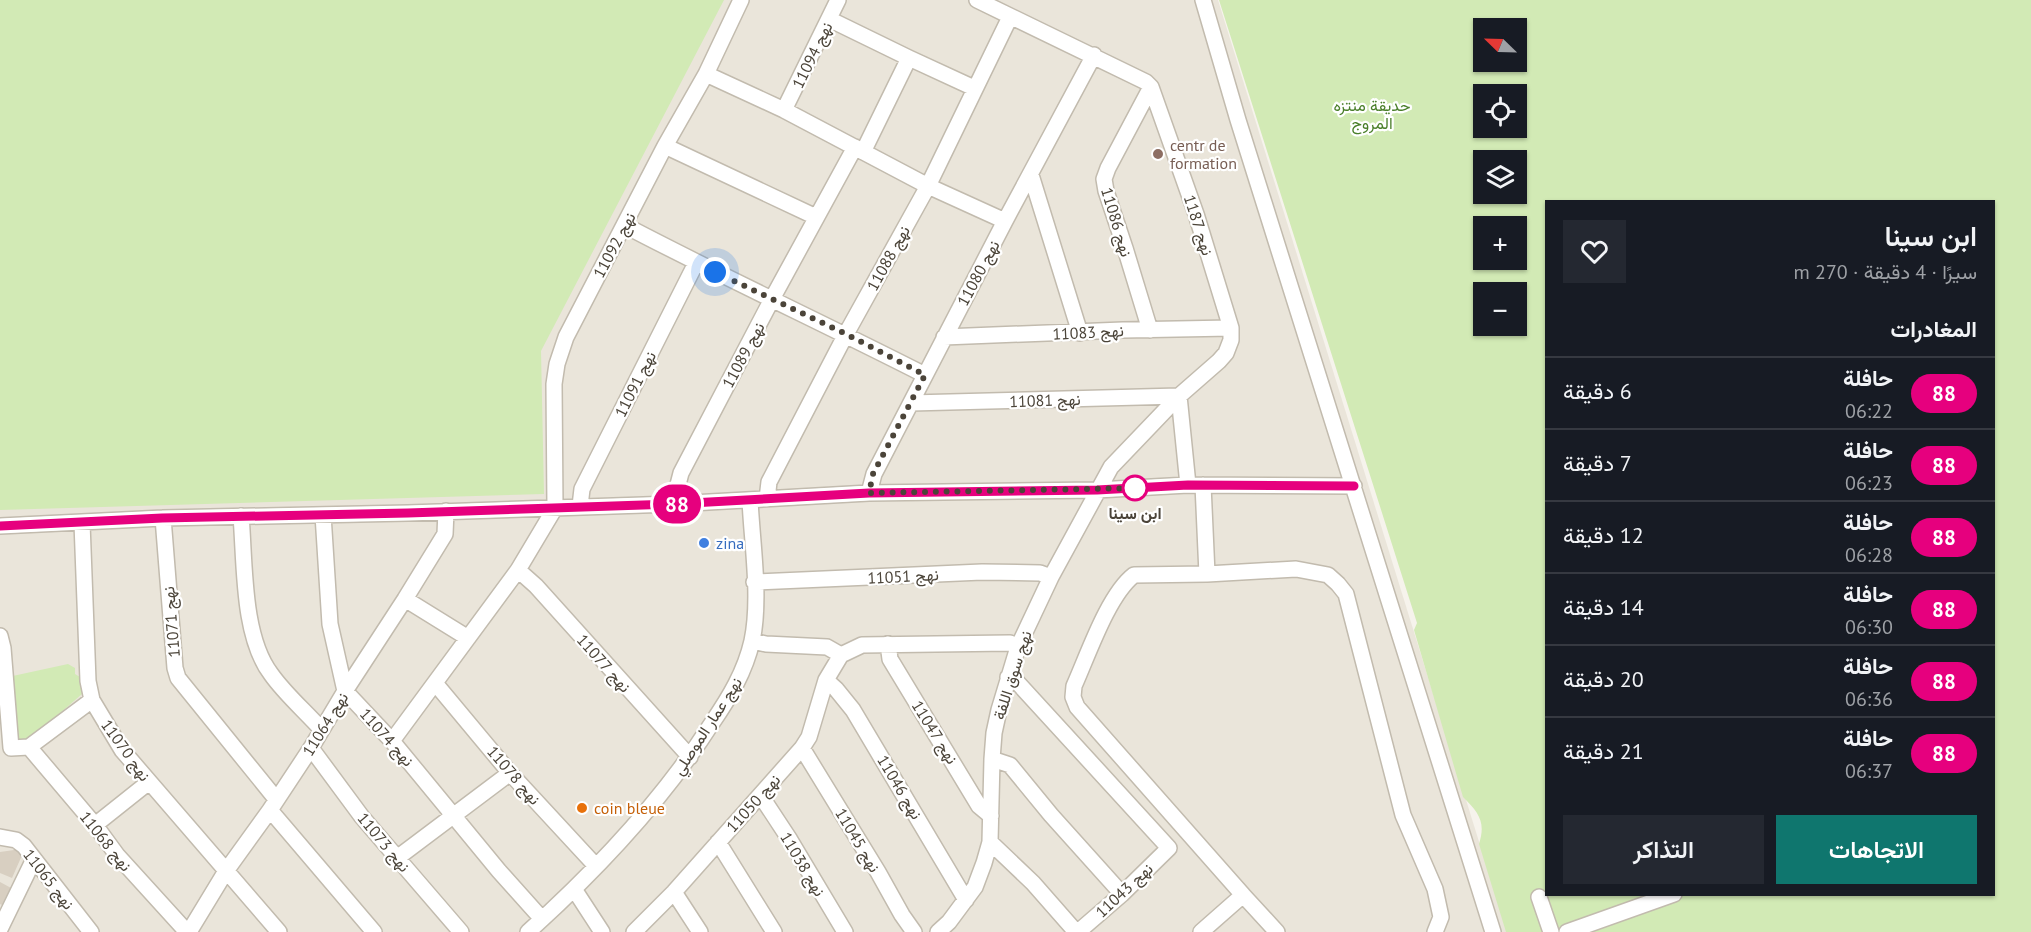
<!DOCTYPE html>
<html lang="ar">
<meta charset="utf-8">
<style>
:root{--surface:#171b24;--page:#242831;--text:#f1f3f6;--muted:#9ea1a6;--line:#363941;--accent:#0f766e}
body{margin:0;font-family:"PT Sans",Vazirmatn,sans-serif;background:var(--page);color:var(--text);direction:rtl;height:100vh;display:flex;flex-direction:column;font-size:22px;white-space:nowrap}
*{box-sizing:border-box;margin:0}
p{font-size:20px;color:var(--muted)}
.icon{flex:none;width:33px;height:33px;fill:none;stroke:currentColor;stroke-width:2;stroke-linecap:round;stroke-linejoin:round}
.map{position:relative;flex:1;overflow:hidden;direction:ltr}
.panel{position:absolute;left:1545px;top:200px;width:450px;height:696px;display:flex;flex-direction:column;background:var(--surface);border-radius:0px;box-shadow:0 2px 4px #0004;direction:rtl}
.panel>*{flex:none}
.badge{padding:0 12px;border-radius:20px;font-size:21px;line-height:39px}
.needle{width:39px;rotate:293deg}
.buttons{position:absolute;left:1473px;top:18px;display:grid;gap:12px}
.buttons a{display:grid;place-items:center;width:54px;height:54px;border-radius:0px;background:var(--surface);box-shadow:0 2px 4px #0004;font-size:30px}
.you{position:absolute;width:30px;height:30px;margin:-15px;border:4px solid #fff;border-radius:50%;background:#1a73e8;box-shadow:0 0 0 9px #1a73e833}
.map>.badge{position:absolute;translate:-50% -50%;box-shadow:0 0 0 3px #fff}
h2{padding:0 18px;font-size:22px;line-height:54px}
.round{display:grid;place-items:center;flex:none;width:63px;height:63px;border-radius:0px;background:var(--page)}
.overview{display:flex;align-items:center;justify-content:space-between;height:102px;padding:0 18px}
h1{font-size:28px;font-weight:600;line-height:45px}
.action{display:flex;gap:12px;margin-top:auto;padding:12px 18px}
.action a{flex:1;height:69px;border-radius:0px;background:var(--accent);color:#fff;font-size:24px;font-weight:600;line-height:69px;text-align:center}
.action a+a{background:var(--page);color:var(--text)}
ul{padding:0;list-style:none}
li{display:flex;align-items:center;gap:18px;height:72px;padding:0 18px;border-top:2px solid var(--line)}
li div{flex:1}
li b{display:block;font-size:22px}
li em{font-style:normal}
li .badge{min-width:66px;font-weight:700;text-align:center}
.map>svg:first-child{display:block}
.residential{fill:#eae5da}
.green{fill:#d2eab5;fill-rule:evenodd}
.building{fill:#d8cfc1}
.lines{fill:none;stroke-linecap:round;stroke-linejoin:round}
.minor-casing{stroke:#c2bbae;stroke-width:18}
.minor{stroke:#fff;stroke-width:15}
.line-casing{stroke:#fff;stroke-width:14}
.line{stroke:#e6007e;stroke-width:9}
.walk{stroke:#4b4439;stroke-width:6;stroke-dasharray:0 10.8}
.education-dot{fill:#8d6e63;stroke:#fff;stroke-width:2}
.stop-dot{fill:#fff;stroke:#e6007e;stroke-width:3}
.shop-dot{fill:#3f7fe0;stroke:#fff;stroke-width:2}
.food-dot{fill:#e8710a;stroke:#fff;stroke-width:2}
.labels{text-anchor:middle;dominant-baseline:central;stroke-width:4.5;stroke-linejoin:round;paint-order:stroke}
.street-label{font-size:16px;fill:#4b4439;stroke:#fff}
.park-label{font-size:16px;fill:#4a7f2a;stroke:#fff}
.education-label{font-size:16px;fill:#785e54;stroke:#fff;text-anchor:start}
.stop-label{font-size:16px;font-weight:bold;fill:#4b4439;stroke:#fff}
.shop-label{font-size:16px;fill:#366cbe;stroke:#fff;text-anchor:start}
.food-label{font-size:16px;fill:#c56008;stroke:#fff;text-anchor:start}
</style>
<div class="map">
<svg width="2031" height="932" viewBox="0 0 2031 932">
<rect width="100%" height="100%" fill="#f6f3ec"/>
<path class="residential" d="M 0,0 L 1218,0 L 1507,932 L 0,932 Z"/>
<path class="green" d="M 0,0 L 724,0 L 541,351 L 544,494 L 0,510 Z
M 1219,0 L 2031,0 L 2031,932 L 1506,932 L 1479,844 C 1486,822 1479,813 1463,797 L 1414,630 L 1417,623 ZM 1484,28 L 1516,28 L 1516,62 L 1484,62 ZM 1484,94 L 1516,94 L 1516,128 L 1484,128 ZM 1484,160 L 1516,160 L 1516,194 L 1484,194 ZM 1546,201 L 1994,201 L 1994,894 L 1546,894 ZM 1484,226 L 1516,226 L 1516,260 L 1484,260 ZM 1484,292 L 1516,292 L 1516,326 L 1484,326 Z
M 68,664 L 75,668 L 75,674 L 80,677 L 82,694 L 27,742 L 15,746 L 8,677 Z"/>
<path class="building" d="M 21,849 L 23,853 L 12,878 L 0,873 L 0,852 Z
M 0,882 L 13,889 L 4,906 L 0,904 Z"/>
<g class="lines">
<g class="minor-casing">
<path id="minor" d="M 1203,0 L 1238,120 L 1493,932
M 829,19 L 909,58 L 974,88
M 706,74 L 784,110 L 928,186 L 1005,221
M 784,110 L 838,0
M 665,146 L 816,217
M 863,152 L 909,58
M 1031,175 L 1080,333
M 624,225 C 723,277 825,324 925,375
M 1150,330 L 1125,248 L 1106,191 L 1104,179 L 1108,168 L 1151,87
M 944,337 L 1123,330 L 1231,328
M 911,403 L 1179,396 L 1188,485
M 1203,485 L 1207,574
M 869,493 L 874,474 L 1005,221 L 1094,55
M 767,499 L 769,482 L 846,334 L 928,186 L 1010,17
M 673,504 L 681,473 L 772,299 L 855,147
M 580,506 L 582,489 L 696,263
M 323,515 L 330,624 L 345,691 L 392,741 L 499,871 L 542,919
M 241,516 C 245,563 242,636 271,674 C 285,694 305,711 321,729
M 163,518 L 175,668 L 178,678 L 276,799
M 82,523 L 88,681 L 92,700 L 122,750 L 279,932
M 0,526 L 163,518 L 408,513 L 673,504 L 869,493 L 1097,490 L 1188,485 L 1354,486
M 518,570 L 536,586 L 690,757
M 754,582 L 982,572 L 1040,573 L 1051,577
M 405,599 L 468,638
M 0,636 L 3,648 L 11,748 L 29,747 L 95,825 L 117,855 L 187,932
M 752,641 L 766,644 L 827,647 L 841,655 L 862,645 L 1010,643 L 1018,647
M 888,644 L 890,659 L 979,806 L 991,816
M 1008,677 L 1018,683 L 1169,848 L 1122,894 L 1078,932
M 826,680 L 836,689 L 853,710 L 966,900
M 435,683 L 510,773 L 595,865
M 392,741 L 518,570 L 555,508 L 554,384 L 557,364 L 566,337 L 665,146 L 706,74 L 741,0
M 29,747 L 92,700
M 311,748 L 362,817 L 461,932
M 802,748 L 878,872 L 902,915 L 914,932
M 992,759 L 1010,765 L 1051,815 L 1122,894
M 761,796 L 790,840 L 845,932
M 270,810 L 374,932
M 95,825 L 149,782
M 0,837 L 16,840 L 24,846 L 91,932
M 718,842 L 774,932
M 990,842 L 1033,883 L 1076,932
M 397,858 L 510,773
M 574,889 L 602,932
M 674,892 L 700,932
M 1243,895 L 1277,932
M 1539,897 L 1551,932
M 0,929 L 34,859
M 189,932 L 226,871 L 270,810 L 311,748 L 345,691 L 405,599 L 445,534 L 446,511
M 528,932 C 597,870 662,801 712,723 C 729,698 745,672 752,641 C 761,598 752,544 750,500
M 634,932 L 674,892 L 802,748 L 809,737 L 826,680 L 841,655
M 938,932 L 949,922 L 975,887 L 984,863 L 990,842 L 992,759 L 994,733 L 999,710 L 1018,647 L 1051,577 L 1111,467 L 1179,396 L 1219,361 L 1226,353 L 1231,340 L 1231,328 L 1196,214 L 1151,87 L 1146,82 L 977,0
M 1201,932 L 1243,895 L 1077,707 L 1073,697 L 1074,686 C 1088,655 1108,595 1134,575 L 1207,574 L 1296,569 L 1328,575 L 1338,584 L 1346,594 L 1403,815 L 1435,889 L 1441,917 L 1435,932
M 1567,932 L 1674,894"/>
</g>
<use href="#minor" class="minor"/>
</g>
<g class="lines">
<g class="line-casing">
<path id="line" d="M 0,526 L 162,518 L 408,513 L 673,504 L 869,493 L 1097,490 L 1188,485 L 1354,486"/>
</g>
<use href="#line" class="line"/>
<path class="walk" d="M 715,272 L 846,334 L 925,375 L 873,474 L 869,493 L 1142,488 L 1135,488"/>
</g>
<circle class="education-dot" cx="1158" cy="154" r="6"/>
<circle class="stop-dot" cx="1135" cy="488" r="12"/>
<circle class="shop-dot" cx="704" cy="543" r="6"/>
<circle class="food-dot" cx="582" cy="808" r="6"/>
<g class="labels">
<g class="street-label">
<text transform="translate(812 55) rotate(-64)">نهج 11094</text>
<text transform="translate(1117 222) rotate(73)">نهج 11086</text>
<text transform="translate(1199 225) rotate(72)">نهج 1187</text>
<text transform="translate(614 245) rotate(-62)">نهج 11092</text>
<text transform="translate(888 258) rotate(-61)">نهج 11088</text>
<text transform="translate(978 273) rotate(-62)">نهج 11080</text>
<text transform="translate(1088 332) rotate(-3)">نهج 11083</text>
<text transform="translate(743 355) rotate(-62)">نهج 11089</text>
<text transform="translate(635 384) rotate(-63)">نهج 11091</text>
<text transform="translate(1045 400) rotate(-2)">نهج 11081</text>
<text transform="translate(903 576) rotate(-3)">نهج 11051</text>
<text transform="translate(171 622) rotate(-95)">نهج 11071</text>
<text transform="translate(604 663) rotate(48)">نهج 11077</text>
<text transform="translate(1012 675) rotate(-72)">نهج سوق اللفة</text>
<text transform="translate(325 724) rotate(-58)">نهج 11064</text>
<text transform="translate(707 726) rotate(-57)">نهج عمار الموصلي</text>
<text transform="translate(935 732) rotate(58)">نهج 11047</text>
<text transform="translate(387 737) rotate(48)">نهج 11074</text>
<text transform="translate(126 750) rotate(54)">نهج 11070</text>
<text transform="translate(514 775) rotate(49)">نهج 11078</text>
<text transform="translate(900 787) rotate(59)">نهج 11046</text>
<text transform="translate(753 803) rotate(-48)">نهج 11050</text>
<text transform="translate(858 840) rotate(59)">نهج 11045</text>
<text transform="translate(106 841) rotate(51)">نهج 11068</text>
<text transform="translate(384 842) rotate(50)">نهج 11073</text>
<text transform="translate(803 864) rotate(59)">نهج 11038</text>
<text transform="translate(49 879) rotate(52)">نهج 11065</text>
<text transform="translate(1124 890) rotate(-43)">نهج 11043</text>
</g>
<g class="park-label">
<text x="1372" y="105">حديقة منتزه<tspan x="1372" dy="18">المروج</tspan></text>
</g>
<g class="education-label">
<text x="1170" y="145">centr de<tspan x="1170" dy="18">formation</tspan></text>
</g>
<g class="stop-label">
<text x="1135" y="513">ابن سينا</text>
</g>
<g class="shop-label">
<text x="716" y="543">zina</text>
</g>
<g class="food-label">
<text x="594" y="808">coin bleue</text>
</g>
</g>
</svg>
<div class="buttons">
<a><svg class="needle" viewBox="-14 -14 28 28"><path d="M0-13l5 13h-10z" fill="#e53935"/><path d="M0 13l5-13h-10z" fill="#9ea1a6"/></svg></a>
<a><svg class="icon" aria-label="locate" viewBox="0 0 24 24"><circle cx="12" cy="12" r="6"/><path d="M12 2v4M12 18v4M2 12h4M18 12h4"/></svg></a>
<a><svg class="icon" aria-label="layers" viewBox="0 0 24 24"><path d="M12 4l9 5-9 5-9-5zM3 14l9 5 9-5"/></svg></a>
<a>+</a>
<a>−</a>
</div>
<div class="you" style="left:715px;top:272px"></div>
<b class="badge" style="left:677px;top:504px;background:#e6007e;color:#fff">88</b>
<section class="panel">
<div class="overview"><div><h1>ابن سينا</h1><p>سيرًا · 4 دقيقة · 270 m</p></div><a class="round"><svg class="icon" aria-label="heart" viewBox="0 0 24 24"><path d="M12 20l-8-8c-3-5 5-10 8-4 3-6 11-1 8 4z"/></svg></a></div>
<h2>المغادرات</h2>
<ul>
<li><span class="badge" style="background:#e6007e;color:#fff">88</span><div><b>حافلة</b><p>06:22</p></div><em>6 دقيقة</em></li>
<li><span class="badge" style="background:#e6007e;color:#fff">88</span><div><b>حافلة</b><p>06:23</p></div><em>7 دقيقة</em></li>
<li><span class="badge" style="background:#e6007e;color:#fff">88</span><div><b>حافلة</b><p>06:28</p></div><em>12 دقيقة</em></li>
<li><span class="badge" style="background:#e6007e;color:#fff">88</span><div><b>حافلة</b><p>06:30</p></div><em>14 دقيقة</em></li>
<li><span class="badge" style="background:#e6007e;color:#fff">88</span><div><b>حافلة</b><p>06:36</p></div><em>20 دقيقة</em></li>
<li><span class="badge" style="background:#e6007e;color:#fff">88</span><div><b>حافلة</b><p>06:37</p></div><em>21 دقيقة</em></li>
</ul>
<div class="action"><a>الاتجاهات</a><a>التذاكر</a></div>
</section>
</div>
